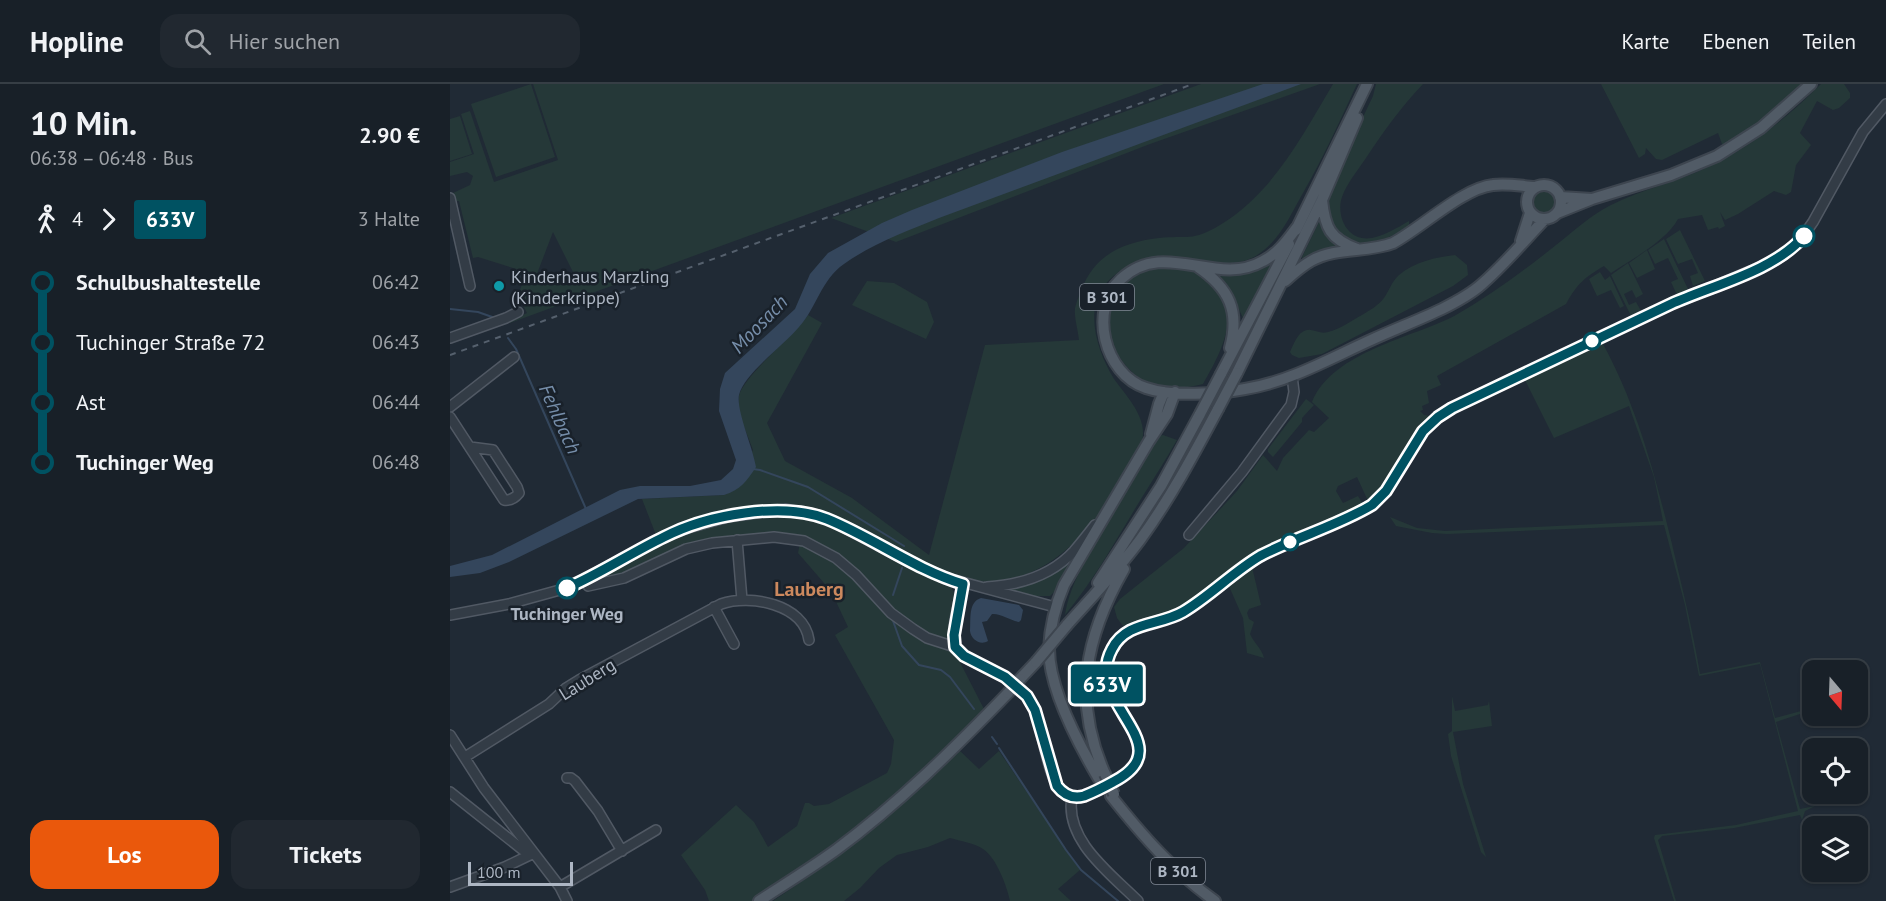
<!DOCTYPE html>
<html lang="de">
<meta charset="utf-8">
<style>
:root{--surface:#182028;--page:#212830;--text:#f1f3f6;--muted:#9fa3a8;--line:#363e45;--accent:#ea580c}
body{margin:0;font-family:"PT Sans",sans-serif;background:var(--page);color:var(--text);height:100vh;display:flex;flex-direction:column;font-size:22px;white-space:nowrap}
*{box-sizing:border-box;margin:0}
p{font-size:20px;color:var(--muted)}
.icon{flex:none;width:33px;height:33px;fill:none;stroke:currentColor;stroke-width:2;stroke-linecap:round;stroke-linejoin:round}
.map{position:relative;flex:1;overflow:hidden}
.drawer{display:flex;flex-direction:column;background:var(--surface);width:450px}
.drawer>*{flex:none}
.badge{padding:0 12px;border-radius:4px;font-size:21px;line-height:39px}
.needle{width:39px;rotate:161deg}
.fabs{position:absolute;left:1352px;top:576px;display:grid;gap:12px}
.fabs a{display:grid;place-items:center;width:66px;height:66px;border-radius:12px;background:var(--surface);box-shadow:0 2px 4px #0004,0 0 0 2px var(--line);font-size:30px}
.scale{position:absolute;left:18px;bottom:15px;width:105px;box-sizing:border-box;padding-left:6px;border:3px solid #adb6c3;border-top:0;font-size:16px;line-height:21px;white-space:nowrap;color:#adb6c3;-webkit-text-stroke:4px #19212a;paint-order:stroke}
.map>.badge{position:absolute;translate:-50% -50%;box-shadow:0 0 0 3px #fff}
.legs{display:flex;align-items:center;gap:9px;height:66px;padding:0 30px;font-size:20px}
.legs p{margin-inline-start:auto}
.head{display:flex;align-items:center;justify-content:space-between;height:102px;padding:0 30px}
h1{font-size:33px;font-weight:700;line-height:45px}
.cta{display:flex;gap:12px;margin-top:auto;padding:12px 30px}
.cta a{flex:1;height:69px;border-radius:18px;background:var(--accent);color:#fff;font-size:24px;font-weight:700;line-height:69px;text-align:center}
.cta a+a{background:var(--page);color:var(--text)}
ul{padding:0 30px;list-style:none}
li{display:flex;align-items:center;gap:21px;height:60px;font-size:22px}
li i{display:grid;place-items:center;width:9px;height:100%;margin:0 8px;background:currentColor}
li i::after{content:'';width:15px;height:15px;margin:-8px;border:4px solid;border-radius:50%;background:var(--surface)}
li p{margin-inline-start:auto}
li:first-child i{background:linear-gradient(#0000 50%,currentColor 0)}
li:last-child i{background:linear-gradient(currentColor 50%,#0000 0)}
header{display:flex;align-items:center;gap:36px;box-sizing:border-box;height:84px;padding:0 30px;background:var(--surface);border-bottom:2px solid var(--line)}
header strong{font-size:28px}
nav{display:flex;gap:33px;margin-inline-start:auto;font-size:21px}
.search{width:420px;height:54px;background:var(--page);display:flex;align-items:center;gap:15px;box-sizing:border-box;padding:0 21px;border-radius:18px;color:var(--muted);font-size:22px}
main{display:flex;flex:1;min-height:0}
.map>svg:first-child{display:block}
.green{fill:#253838;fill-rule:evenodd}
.water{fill:#34465c}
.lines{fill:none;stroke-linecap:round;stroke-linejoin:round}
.stream{stroke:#34465c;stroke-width:2}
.minor-casing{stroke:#515964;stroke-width:12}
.major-casing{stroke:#3d454f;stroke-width:14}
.minor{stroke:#333c46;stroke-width:9}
.major{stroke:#515b66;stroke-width:10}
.rail{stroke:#55606d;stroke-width:2;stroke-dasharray:6 6;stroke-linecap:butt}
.major-bridge-casing{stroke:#3d454f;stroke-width:14;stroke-linecap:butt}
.major-bridge{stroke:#515b66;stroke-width:10}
.line-1-casing{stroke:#fff;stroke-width:14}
.line-1{stroke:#005262;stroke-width:9}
.stop-1-dot{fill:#fff;stroke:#005262;stroke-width:3}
.culture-dot{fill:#0f9aa8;stroke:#19212a;stroke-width:2}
.labels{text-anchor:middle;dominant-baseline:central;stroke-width:5;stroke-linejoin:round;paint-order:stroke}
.shield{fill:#19212a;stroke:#818995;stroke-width:1.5}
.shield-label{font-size:16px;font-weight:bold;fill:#adb6c3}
.poi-label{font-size:18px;fill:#adb6c3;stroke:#19212a;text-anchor:start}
.stop-label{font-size:18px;font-weight:bold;fill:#adb6c3;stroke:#19212a}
.street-label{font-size:18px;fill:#adb6c3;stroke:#19212a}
.water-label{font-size:20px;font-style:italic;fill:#768eaa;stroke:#19212a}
.neighbourhood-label{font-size:20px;font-weight:bold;fill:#cd895e;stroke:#19212a}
</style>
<header>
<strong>Hopline</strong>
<div class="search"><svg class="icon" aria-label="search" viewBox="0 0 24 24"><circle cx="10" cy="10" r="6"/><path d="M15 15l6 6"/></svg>Hier suchen</div>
<nav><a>Karte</a><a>Ebenen</a><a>Teilen</a></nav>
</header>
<main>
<section class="drawer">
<div class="head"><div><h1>10 Min.</h1><p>06:38 – 06:48 · Bus</p></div><b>2.90 €</b></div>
<div class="legs"><svg class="icon" aria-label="walk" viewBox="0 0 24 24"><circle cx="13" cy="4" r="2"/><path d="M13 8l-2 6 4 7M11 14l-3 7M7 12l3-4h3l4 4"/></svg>4<svg class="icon" aria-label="forward" viewBox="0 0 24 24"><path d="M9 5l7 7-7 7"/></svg><b class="badge" style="background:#005262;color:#fff">633V</b><p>3 Halte</p></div>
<ul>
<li><i style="color:#005262"></i><b>Schulbushaltestelle</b><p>06:42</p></li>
<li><i style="color:#005262"></i><span>Tuchinger Straße 72</span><p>06:43</p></li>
<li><i style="color:#005262"></i><span>Ast</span><p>06:44</p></li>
<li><i style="color:#005262"></i><b>Tuchinger Weg</b><p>06:48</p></li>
</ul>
<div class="cta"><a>Los</a><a>Tickets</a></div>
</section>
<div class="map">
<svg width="1436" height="817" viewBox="0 0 1436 817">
<rect width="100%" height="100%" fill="#202a35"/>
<path class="green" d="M 81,0 L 105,73 L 46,93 L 21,20 Z
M 83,0 L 714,0 L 60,239 L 59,237 L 77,229 L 72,219 L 67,215 L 76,188 L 28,173 L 23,174 L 9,117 L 5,117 L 3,109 L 20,101 L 23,92 L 17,88 L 0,92 L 0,78 L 24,70 L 11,30 L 20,27 L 44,98 L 108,76 ZM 103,148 L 123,188 L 93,201 L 85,195 Z
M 751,0 L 870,0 L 700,60 L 446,158 L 381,134 Z
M 883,0 L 907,0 C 890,37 873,74 853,109 C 840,132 828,160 804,173 C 775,188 739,171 710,173 C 699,174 689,178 679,182 C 669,187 658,195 652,205 C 635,232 649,270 664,295 C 675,310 694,330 693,350 C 693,366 680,382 672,395 C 634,460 580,516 499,492 L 350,425 L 241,439 L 206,451 L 192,415 L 274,411 L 303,366 C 298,351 286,329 289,312 C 293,293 344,251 358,231 L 372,239 L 317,339 L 335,377 L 402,414 L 479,471 L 535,261 L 629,256 C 628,246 624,234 625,224 C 626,219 629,212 631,207 C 644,171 673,158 709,154 C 737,151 742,158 770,141 C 823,109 852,52 883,0 Z
M 926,0 L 973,0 C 951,23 934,47 916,74 C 908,86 897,99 892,113 C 888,124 891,140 900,148 C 917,164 943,146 959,137 L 959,141 C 943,153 924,163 903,158 C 887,154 879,140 877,124 C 876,112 915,29 923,12 Z
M 1151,0 L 1354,0 L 1313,38 L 1278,60 L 1272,60 L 1268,49 L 1212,76 L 1206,75 L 1196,64 L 1195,70 L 1189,74 Z
M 1371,0 L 1394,0 L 1400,9 L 1400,14 L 1389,24 L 1383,26 L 1367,17 L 1350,49 L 1361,61 L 1346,81 L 1341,108 L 1336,111 L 1324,107 L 1288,130 L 1275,136 L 1270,128 L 1275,142 L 1269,145 L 1268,143 L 1258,146 L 1252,131 L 1228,135 C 1217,156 1181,176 1161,189 L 1154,182 C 1135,193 1127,200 1116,220 L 987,292 L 991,301 L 977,307 L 979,319 L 972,322 L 973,326 L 970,327 L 974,331 L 982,332 C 967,357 943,404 918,417 L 907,393 L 888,402 L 886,407 L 893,419 L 908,412 L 913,420 L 889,434 L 813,466 L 727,527 L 694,538 L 673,542 L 667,534 L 664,523 L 670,515 L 734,464 L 787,407 L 813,371 L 827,387 L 833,374 L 859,346 L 864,348 L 879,334 L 862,318 C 883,267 963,254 1006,231 C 1041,211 1075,186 1106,161 C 1124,147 1141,131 1161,121 C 1192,105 1227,98 1258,83 C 1301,63 1338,33 1371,0 Z
M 10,32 L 22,70 L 0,77 L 0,35 Z
M1081 119a13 13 0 1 1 26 0a13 13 0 1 1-26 0Z
M 869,138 L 872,139 L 887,162 L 853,175 L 852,173 Z
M 1230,146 L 1255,197 L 1243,202 L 1240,192 L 1248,189 L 1242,175 L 1228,180 L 1216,155 Z
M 1214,155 L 1238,205 L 1227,211 L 1221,198 L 1228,195 L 1218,174 L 1205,180 L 1198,166 Z
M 1197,166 L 1205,185 L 1187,194 L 1179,179 Z
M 1005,171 L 1017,181 L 1018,191 L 1003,202 L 872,270 L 849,274 L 842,271 L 840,268 C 844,260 849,244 861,246 C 867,247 871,250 878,248 C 890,245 901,237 912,231 C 920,226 928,222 934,214 C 939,207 942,197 949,191 C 964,178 986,173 1005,171 Z
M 824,177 L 794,236 L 777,200 L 768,192 C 790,192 806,188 824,177 Z
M 1178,179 L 1193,210 L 1186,214 L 1182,206 L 1174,210 L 1179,221 L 1186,218 L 1191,227 L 1181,232 L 1161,191 Z
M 702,182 C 713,182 725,181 735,184 C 745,186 755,194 763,201 C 793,230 770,270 753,300 C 713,310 686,302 665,266 C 659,255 654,238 656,225 C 657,218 662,210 664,203 Z
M 1150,188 L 1155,196 L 1160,192 L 1174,222 L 1170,224 L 1161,206 L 1147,212 L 1139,195 Z
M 417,197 L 444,199 L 477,218 L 484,238 L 476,255 L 402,221 Z
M 1153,260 C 1187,322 1205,391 1222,460 C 1232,503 1243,547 1250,590 L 1310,578 L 1325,634 L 1362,624 L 1362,626 L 1326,638 L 1350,725 L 1365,722 L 1355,727 L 1352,736 L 1350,731 L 1284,744 L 1212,752 L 1208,756 L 1226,817 L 1224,817 L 1204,754 L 1205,751 L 1286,741 L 1348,727 L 1310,580 L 1249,592 L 1235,521 L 1214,441 L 997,450 L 982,449 L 946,442 L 940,433 L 967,444 L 995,447 L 1213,437 L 1204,393 L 1179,322 L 1104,354 L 1075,296 Z
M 856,315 L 864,321 L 852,334 L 852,338 L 823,373 L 818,368 L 818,365 Z
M 713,351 L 727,356 C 716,376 703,395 691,415 C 667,454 645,495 615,531 C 620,498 639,472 655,443 C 673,413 689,381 709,352 Z
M 337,427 L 366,433 L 500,501 C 511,515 500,538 497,553 L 534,625 L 513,651 L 486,678 L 383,764 L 304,817 L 259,817 L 255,806 L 231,771 L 286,721 L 304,738 L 318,763 L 347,742 L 355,719 L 359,719 L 364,722 L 379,720 L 437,689 L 441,680 L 444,656 L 385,551 L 398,543 L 381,507 L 348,469 L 351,453 L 260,457 L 160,495 L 155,489 L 215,454 L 257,440 Z
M 621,477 L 606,506 L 600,512 L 583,512 L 554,506 C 580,501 600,493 621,477 Z
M 802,483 L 811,521 L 799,525 L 797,529 L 799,535 L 804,538 L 800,550 C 804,559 812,565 814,574 L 797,569 L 793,534 L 778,500 Z
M 1002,612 L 1005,627 L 1038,621 L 1039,617 L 1042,642 L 1003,648 L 1013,700 L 1036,773 L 1031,768 L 1001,672 L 998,650 L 1002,647 Z
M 510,667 L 529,685 L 549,667 L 630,786 L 608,805 L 621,817 L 560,817 C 557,802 546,773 533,765 C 525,759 510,757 500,754 L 478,763 L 447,771 L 429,784 L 410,804 L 394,817 L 323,817 C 390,773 451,722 510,667 Z"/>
<path class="water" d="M 813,0 L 851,0 L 489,134 C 457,147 422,160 394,180 C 371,196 367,223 349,243 C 334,261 294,290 289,311 C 286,326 303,364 306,383 C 297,397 290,406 274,411 L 188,415 L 59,478 L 30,489 L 0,493 L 0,482 L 42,471 L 170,406 L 190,402 L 240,402 L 271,396 L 283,385 L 286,376 L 269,327 L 270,305 L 275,289 L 345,225 L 360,190 L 378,169 L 432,139 L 462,126 L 612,68 Z
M 531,514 L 569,521 L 573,526 L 571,536 L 569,538 C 560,536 550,529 542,530 L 537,537 L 532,538 L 538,557 C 530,562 521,555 520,547 C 521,535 518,518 531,514 Z"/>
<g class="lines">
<path class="stream" d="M 0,225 L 28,228 L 45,234
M 58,254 L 66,265 L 136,425
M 303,385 L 310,386 L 358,403 L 454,462
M 443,511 L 452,484
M 442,534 L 452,562 L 469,581 L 491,586 L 500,593 L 524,625
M 542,653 L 547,660
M 549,664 L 616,766 L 631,786 L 668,817"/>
<g class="minor-casing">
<path id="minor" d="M 0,114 L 20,202
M 0,254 L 56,234 L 68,228
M 0,323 L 64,273
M 0,333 L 54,416 C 61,417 65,414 69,409 L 67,403 L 43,366 L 20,363
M 739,451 L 792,388 L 841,321 L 844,308 L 842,292
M 287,456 L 292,516
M 513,500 C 510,514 501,546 504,559 C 507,576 543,585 557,594 C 567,600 577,609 582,620 C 593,642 596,692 612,708 C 616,712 623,713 629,713 C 641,710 651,704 662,698 C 740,659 623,618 667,558 C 682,537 711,540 732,528 C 760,513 782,488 810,473 C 846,452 887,442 922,421 L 936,407 L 973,347 L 988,333 L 1002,324 L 1224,219 L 1324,177 C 1342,168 1352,154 1363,138 L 1413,48 L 1436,20
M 138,502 L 174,494 L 236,465 L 262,459 L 324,453 L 354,457 L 386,474 L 406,491 L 441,529 L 463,545 L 477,554 L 505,563
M 537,503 C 570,501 601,492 624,467 C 631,459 638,450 645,441
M 264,523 L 284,560
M 0,531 L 59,520 L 117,504 L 215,452 L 238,444 L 278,433 L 336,425 L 376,434 L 459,478 L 497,494 L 605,523
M 0,651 L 34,704 L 110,803 L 117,817
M 15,673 L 99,620 L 116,604 L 129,596 L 271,520 C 300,510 354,520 359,556
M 117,694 L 121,694 L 125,697 L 148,727 L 172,767
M 0,708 L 73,766 L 84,769
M 622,713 C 614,756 661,790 688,817
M 0,803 L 55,783 L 84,769
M 110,803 L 206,746"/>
</g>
<g class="major-casing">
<path id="major" d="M1077 118a17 17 0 1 1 34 0a17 17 0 1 1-34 0Z
M 1110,113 L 1142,115
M 872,116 C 875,144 880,155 907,165
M 1107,129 L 1142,115 L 1221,91 L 1267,72 L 1311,44 L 1361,0
M 848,142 C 838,155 829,169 813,177 C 766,204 715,154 671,195 C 638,225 654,290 696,304 C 722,313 768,310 795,305 C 839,298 881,274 921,256 C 945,245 969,236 992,225 C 1006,218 1021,210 1032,200 C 1055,180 1074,157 1095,135
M 846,146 L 917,0
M 1071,157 L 1080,129
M 748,183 C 779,204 790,227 780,264
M 835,197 C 843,190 852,182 861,177 C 886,163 917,169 943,159 C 971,144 1013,104 1043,101 C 1057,99 1071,102 1085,103
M 787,289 L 872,116 L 907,34
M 771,290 L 839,160
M 701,350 L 709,320 L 714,308
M 648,499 L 711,402 L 750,330
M 617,541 C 642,513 667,487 690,456 C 720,415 744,370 768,325
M 570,595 L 586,578
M 655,690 C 622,616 635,553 674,485
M 649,695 C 629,661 599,604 599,565 C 600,542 605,522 614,501 L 699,357 L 717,330 L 725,308
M 661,712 C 692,751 724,788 765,817
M 309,817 C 335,800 361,784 386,766 C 448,720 504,665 558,609"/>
</g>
<use href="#minor" class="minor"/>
<use href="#major" class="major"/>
<path class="rail" d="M 0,271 L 743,0"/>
<g class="major-bridge-casing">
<path id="major-bridge" d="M 768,325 L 787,289
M 750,330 L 771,290
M 586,578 L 617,541
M 558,609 L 570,595
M 655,690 L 664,710"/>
</g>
<use href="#major-bridge" class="major-bridge"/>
</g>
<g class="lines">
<g class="line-1-casing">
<path id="line-1" d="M 117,504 C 151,489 181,469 214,453 C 257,431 332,417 377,435 C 424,454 464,485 513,500 L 504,551 L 505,563 L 514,572 L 555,593 L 577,612 L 585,626 L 607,702 C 614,711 623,715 634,712 C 644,708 654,703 663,698 C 735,661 632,620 662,565 C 676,537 709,542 733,528 C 760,512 783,488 810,472 C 846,453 887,442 922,421 L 936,407 L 973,347 L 988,333 L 1002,324 C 1075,289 1148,254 1221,220 C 1263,201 1324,187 1354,152"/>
</g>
<use href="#line-1" class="line-1"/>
</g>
<g class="stop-1-dot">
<circle cx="1354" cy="152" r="10"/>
<circle cx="1142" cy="257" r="8"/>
<circle cx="840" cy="458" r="8"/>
<circle cx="117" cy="504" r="10"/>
</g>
<circle class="culture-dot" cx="49" cy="202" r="6"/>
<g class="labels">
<g class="shield">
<rect x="630" y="200" width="54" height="26" rx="4.5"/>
<rect x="701" y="774" width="54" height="26" rx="4.5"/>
</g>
<g class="shield-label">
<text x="657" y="213">B 301</text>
<text x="728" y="787">B 301</text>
</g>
<g class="poi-label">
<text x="61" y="192">Kinderhaus Marzling<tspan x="61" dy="21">(Kinderkrippe)</tspan></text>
</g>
<g class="stop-label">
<text x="117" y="529">Tuchinger Weg</text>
</g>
<g class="street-label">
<text transform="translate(137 595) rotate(-32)">Lauberg</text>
</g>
<g class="water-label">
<text transform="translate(309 240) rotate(-46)">Moosach</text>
<text transform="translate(110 335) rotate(66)">Fehlbach</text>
</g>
<g class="neighbourhood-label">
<text x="359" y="505">Lauberg</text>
</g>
</g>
</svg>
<div class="fabs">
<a><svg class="needle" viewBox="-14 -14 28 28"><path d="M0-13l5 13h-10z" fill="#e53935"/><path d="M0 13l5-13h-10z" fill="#9fa3a8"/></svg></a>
<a><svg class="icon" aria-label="locate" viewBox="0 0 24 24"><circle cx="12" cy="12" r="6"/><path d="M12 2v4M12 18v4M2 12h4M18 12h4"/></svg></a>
<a><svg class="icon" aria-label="layers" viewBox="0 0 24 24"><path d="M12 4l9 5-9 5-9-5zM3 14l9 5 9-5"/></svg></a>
</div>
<div class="scale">100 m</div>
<b class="badge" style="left:657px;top:600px;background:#005262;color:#fff">633V</b>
</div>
</main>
